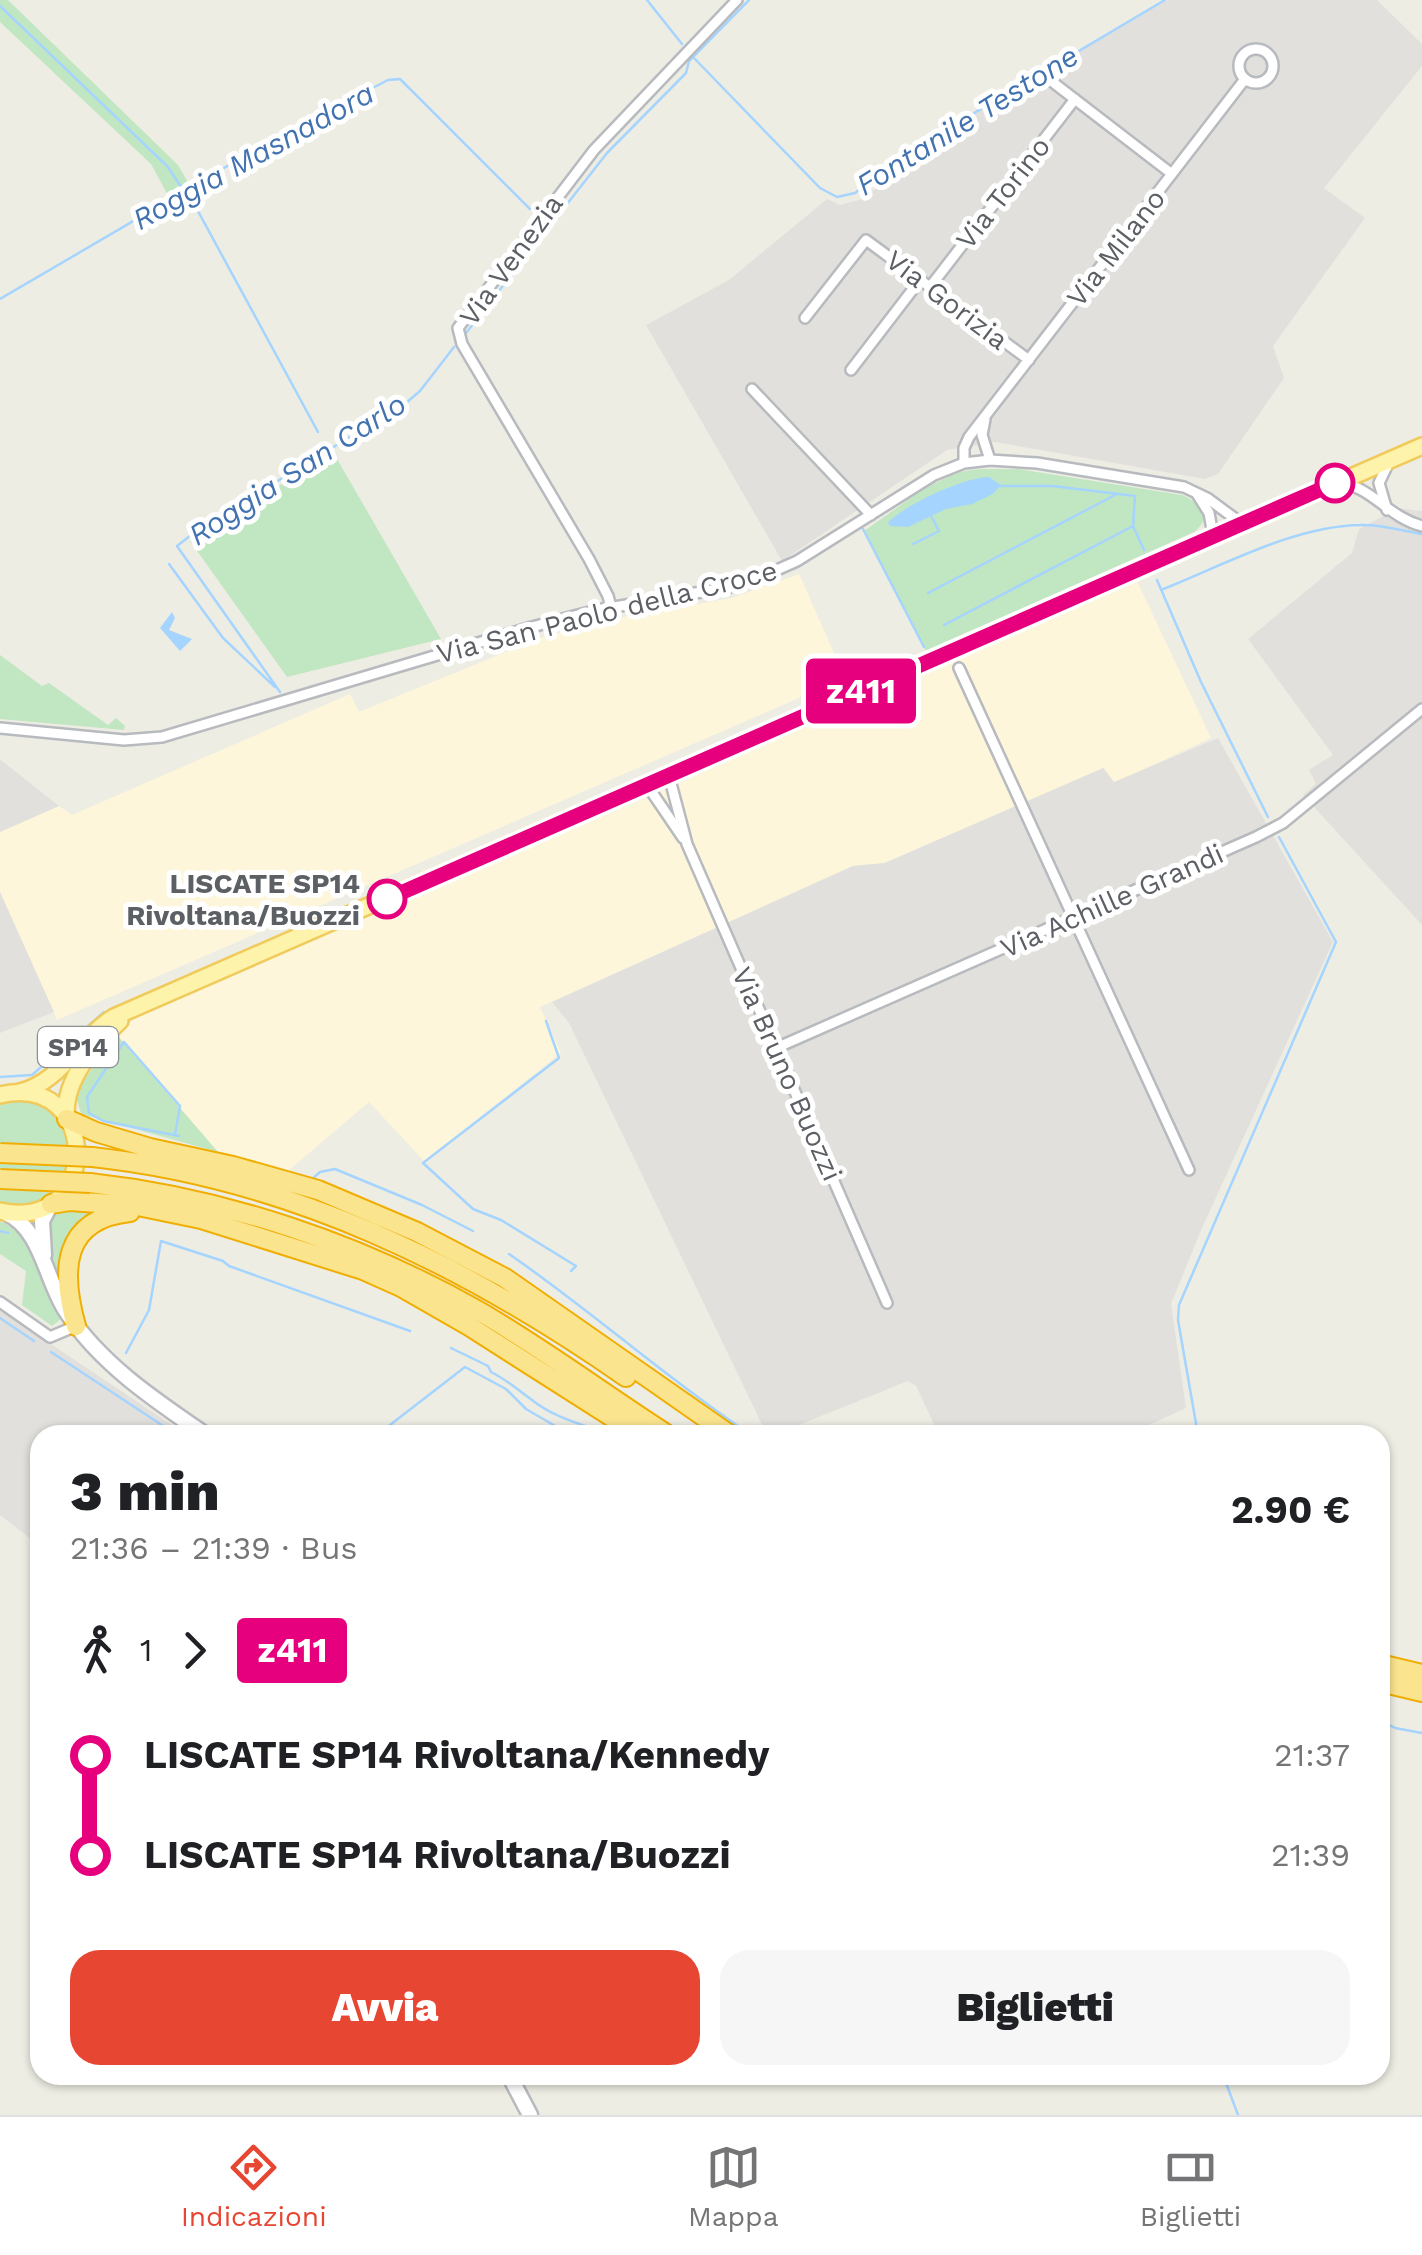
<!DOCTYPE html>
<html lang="it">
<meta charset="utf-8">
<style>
:root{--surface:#fff;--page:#f6f6f6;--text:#202124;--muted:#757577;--line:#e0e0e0;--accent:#e74632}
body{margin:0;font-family:"Work Sans",sans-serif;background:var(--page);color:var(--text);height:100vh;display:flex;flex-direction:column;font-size:38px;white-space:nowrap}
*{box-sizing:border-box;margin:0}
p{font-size:32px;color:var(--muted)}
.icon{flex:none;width:55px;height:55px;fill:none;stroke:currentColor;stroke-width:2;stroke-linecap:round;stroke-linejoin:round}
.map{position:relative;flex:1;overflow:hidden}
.sheet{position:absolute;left:30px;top:1425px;width:1360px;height:660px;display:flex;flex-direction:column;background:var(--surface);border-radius:30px;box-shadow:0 2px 8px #0004}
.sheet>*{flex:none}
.badge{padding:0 20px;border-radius:8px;font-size:35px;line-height:65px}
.map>.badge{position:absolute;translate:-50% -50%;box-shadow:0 0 0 5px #fff}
.legs{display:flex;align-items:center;gap:15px;height:110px;padding:0 40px;font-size:32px}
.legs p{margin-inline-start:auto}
.headline{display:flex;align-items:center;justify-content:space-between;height:170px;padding:0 40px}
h1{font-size:55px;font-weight:800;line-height:75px}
.action{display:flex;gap:20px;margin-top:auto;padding:20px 40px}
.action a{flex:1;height:115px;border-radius:30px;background:var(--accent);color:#fff;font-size:40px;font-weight:800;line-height:115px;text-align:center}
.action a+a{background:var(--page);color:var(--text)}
ul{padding:0 40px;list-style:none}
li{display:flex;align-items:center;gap:35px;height:100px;font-size:38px}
li i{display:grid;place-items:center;width:15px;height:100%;margin:0 12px;background:currentColor}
li i::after{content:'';width:25px;height:25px;margin:-12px;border:8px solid;border-radius:50%;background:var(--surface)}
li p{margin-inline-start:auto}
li:first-child i{background:linear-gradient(#0000 50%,currentColor 0)}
li:last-child i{background:linear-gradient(currentColor 50%,#0000 0)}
.tab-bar{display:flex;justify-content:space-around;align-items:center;height:140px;border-top:2px solid var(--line);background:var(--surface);font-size:28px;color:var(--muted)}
.tab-bar a{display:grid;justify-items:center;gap:5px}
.tab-bar .active{color:var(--accent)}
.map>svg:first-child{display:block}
.commercial{fill:#fdf6da}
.industrial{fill:#e2e0dc}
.green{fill:#c1e6c2}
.water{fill:#a5d4fe}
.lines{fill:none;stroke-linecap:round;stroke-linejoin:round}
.stream{stroke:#a5d4fe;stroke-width:2.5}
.street-casing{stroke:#b7babe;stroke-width:14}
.secondary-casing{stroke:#b8bac0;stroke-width:19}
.primary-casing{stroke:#f0cb5c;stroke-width:20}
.highway-casing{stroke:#f0ae03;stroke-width:22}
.street{stroke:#fff;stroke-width:9}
.secondary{stroke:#fff;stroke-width:14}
.primary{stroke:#fef3aa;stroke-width:15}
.highway{stroke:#fbe48e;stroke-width:18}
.highway-bridge-casing{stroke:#f0ae03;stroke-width:22;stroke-linecap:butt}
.highway-bridge{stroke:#fbe48e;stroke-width:18}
.line-1-casing{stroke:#fff;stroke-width:22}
.line-1{stroke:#e6007e;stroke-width:15}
.stop-1-dot{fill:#fff;stroke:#e6007e;stroke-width:5}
.labels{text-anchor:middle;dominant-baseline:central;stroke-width:10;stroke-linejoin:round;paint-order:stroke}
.shield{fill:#fff;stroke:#8d9093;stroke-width:2.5}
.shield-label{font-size:25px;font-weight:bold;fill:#5c6065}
.street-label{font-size:28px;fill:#5c6065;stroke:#fff}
.stop-label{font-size:28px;font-weight:bold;fill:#5c6065;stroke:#fff;text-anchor:end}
.water-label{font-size:30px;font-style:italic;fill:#4273b0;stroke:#fff}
</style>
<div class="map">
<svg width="1422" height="2115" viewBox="0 0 1422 2115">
<rect width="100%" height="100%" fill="#eeede4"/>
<path class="commercial" d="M 799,574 L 845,678 L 57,1020 L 0,892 L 0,832 L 59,806 L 72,815 L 350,694 L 359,712 L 540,638 L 600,621 L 732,598 Z
M 1136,579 L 1211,738 L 1114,783 L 1104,768 L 884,863 L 853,866 L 540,1007 L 561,1053 L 424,1161 L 369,1102 L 288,1171 L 218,1152 L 117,1035 L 141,1013 L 637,802 Z"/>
<path class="industrial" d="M 1168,0 L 1377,0 L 1422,44 L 1422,66 L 1324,188 L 1365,218 L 1273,346 L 1284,378 L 1218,474 L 1205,479 L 995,442 L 947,450 L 782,561 L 646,325 L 729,280 L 827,199 L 840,205 L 865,198 L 886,179 L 880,172 L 986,105 Z
M 1398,508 L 1422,511 L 1422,925 L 1303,795 L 1316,784 L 1309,770 L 1333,755 L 1248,639 L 1352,553 L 1359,529 Z
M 1218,738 L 1333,942 L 1202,1228 L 1171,1304 L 1186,1408 L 1127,1435 L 939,1435 L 916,1386 L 908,1381 L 774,1435 L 767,1435 L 569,1023 L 552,1002 L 853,866 L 885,863 L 1103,768 L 1114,782 Z
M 0,760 L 1,760 L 59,806 L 0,832 Z
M 0,892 L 54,1012 L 0,1033 Z
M 0,1310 L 187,1435 L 40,1435 L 40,1546 L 0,1515 Z"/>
<path class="green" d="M 0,0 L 8,0 L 178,165 L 194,193 L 189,201 L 180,204 L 170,199 L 151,164 L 0,22 Z
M 333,452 L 441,639 L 287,677 L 190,541 Z
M 1018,469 L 1182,495 C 1199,502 1214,517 1194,532 L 926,651 L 864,531 C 894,511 926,483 961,472 C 979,467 999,470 1018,469 Z
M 0,655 L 42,686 L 49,683 L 108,725 L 116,718 L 125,726 L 124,730 L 0,719 Z
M 117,1035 L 218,1152 L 81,1114 L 76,1096 L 78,1088 Z
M 0,1101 C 10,1101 23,1099 32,1101 C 79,1115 83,1193 32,1204 C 22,1206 10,1204 0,1204 Z
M 65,1208 L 118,1209 L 90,1219 L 65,1296 L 46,1240 L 50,1217 Z
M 0,1222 C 38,1233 42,1288 61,1319 L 52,1326 L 22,1305 L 26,1271 L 0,1254 Z"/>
<path class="water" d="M 989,477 L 1001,485 L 993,494 L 972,504 L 946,509 L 908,527 L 890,526 L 888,522 C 908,504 961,478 989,477 Z
M 172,612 L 175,618 L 169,630 L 192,639 L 180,651 L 160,628 Z"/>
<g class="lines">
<path class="stream" d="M 647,0 L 682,44
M 0,6 L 167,166 L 199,213 L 318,432
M 693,57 L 820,188 L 837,197 L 855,193 L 915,148 L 1165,0
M 0,299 L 265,144 L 388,80 L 400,79 L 530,209
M 466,333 L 607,153 L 686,73 L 689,61 L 749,0
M 998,486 L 1052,486 L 1135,496 L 1133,526 L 1144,550
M 863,529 L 924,647
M 913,544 L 939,531 L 931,516
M 169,564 L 223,638 L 275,687
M 1157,580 L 1201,682 L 1268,817
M 1161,590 C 1222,566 1294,526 1360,525 C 1381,524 1402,531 1422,534
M 928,593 L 1117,494
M 944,625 L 1133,526
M 280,692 L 177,546 L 200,528 L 406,403 L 420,391 L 454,347
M 546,1021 L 559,1058 L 423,1163 L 473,1209 L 501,1220 L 576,1266 L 571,1271
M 0,1077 L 32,1075 L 104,1012
M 175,1135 L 180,1106 L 124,1042 L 87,1097 L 89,1113 L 103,1121 L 179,1136
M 311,1180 L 320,1172 L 335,1169 L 422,1205 L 473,1231
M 0,1231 L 8,1233
M 509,1254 C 592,1311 667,1379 751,1435
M 0,1318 L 34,1341
M 451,1348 L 488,1366 L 491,1372 C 507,1380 517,1389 532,1400 C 552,1416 576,1423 600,1431 L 603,1435
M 51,1352 L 177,1435
M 126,1353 L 149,1310 L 161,1241 L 223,1261 L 229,1266 L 410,1331
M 377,1435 L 465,1367 L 506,1389 L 526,1409 L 557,1427 L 578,1435
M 1198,1435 L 1178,1320 L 1179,1305 L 1336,942 L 1279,837
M 1380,1720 L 1395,1728 L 1422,1733
M 1223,2075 L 1238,2115"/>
<g class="street-casing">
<path id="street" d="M1239 66a17 17 0 1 1 34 0a17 17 0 1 1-34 0Z
M 1046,77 L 1172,174
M 930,287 L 1075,99
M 805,318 L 866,240 L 1029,360
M 851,370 L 920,280
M 752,389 L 871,515
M 985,419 L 982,435 L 990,460
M 964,463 L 964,448 L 969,437 L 1245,79
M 1342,483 C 1372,488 1390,518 1422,526
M 1197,494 L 1209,513 L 1213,535
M 1387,510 L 1379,483 L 1388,464
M 611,607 L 608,596 L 589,559 L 462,344 L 458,328 L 594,150 L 737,0
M 959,668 L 1189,1170
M 0,728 L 124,740 L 162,737 L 528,628 L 597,610 L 730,587 L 759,578 L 797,561 L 934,475 L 964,463 L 990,460 L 1037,463 L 1184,487 L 1207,498 L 1241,523
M 669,776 L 687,844 L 887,1303
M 647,785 L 683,838
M 776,1048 L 1256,837 L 1283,823 L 1422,709
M 0,1302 L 50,1337 L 76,1326"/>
</g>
<g class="secondary-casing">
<path id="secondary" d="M 6,1213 C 41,1228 46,1281 66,1311 C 99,1363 156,1401 206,1435
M 44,1255 L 42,1221 L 51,1204
M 509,2075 L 530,2115"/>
</g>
<g class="primary-casing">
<path id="primary" d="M 19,1092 C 59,1084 80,1038 114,1017 L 1422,446
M 0,1095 C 102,1071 102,1234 0,1211
M 67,1119 C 61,1083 95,1044 120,1021"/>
</g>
<g class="highway-casing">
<path id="highway" d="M 67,1119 L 96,1132 L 150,1148 L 233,1166 L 318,1190 L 417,1232 L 505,1278 L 730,1435
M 92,1157 C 289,1178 465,1265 626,1377
M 90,1183 C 225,1198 358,1243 477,1310 C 543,1348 604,1394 668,1435
M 51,1204 L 70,1201 L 138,1206 L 201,1219 L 363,1270 L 401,1287 L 469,1326 L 640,1435
M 76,1326 C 61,1272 61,1219 130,1212
M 1380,1664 L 1422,1674
M 1380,1682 L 1422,1692"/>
</g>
<use href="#street" class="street"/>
<use href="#secondary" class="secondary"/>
<use href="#primary" class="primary"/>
<use href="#highway" class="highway"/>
<g class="highway-bridge-casing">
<path id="highway-bridge" d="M 0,1153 L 92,1157
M 0,1179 L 90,1183"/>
</g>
<use href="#highway-bridge" class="highway-bridge"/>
</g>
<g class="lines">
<g class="line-1-casing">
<path id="line-1" d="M 387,899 L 1335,483"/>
</g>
<use href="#line-1" class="line-1"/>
</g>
<g class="stop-1-dot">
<circle cx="1335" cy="483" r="18"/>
<circle cx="387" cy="899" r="18"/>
</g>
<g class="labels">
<rect class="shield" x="38" y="1027" width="80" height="40" rx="8"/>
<g class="shield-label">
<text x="78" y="1047">SP14</text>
</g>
<g class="street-label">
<text transform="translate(1003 193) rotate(-52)">Via Torino</text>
<text transform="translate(1116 248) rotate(-52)">Via Milano</text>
<text transform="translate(511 260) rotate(-54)">Via Venezia</text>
<text transform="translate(947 300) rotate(37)">Via Gorizia</text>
<text transform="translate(607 612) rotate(-14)">Via San Paolo della Croce</text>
<text transform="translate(1112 901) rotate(-24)">Via Achille Grandi</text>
<text transform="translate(787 1074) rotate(66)">Via Bruno Buozzi</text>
</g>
<g class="stop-label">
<text x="360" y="883">LISCATE SP14<tspan x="360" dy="32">Rivoltana/Buozzi</tspan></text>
</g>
<g class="water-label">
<text transform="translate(967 120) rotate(-32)">Fontanile Testone</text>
<text transform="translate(253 156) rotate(-29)">Roggia Masnadora</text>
<text transform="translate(297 469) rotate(-33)">Roggia San Carlo</text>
</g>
</g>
</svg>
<b class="badge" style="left:861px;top:691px;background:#e6007e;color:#fff">z411</b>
<section class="sheet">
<div class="headline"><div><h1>3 min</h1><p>21:36 – 21:39 · Bus</p></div><b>2.90 €</b></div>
<div class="legs"><svg class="icon" aria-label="walk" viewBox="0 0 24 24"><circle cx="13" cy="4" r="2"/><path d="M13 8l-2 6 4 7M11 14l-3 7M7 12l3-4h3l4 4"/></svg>1<svg class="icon" aria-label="forward" viewBox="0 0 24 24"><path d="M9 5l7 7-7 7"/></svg><b class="badge" style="background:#e6007e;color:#fff">z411</b></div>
<ul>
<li><i style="color:#e6007e"></i><b>LISCATE SP14 Rivoltana/Kennedy</b><p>21:37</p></li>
<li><i style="color:#e6007e"></i><b>LISCATE SP14 Rivoltana/Buozzi</b><p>21:39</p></li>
</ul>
<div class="action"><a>Avvia</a><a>Biglietti</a></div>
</section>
</div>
<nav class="tab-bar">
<a class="active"><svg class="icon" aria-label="directions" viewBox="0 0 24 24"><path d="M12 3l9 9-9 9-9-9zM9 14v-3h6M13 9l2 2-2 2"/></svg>Indicazioni</a>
<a><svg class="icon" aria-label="map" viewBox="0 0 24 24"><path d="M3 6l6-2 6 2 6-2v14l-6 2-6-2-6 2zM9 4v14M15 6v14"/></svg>Mappa</a>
<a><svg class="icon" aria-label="tickets" viewBox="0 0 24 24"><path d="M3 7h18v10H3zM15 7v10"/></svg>Biglietti</a>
</nav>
